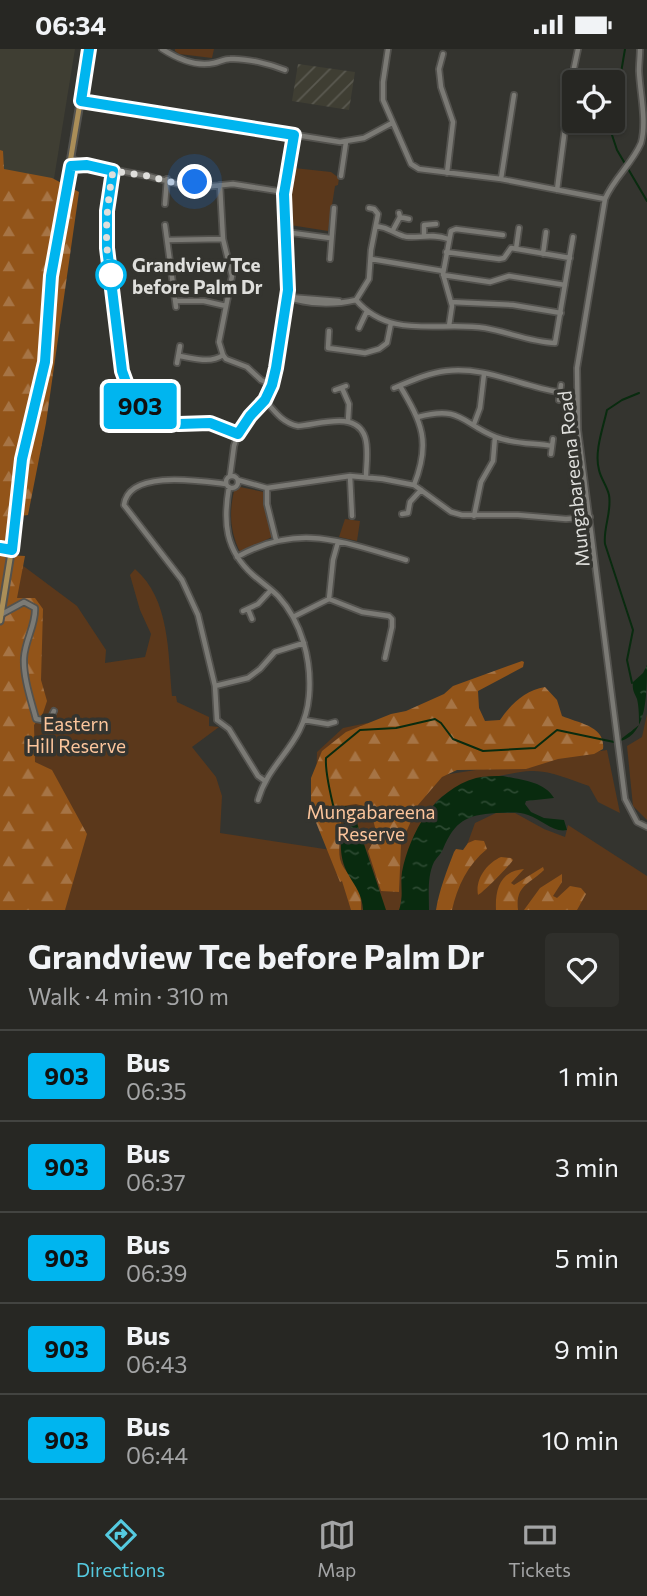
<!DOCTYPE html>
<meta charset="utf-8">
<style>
:root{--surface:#272723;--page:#2f2f2b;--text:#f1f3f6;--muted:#a4a5a6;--line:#434441;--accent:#55cae0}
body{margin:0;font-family:Commissioner,sans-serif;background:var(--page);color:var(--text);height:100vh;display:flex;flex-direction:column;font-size:26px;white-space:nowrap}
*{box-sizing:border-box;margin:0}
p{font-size:23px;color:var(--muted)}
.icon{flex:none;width:38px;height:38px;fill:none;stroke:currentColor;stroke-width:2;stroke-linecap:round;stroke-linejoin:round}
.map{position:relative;height:861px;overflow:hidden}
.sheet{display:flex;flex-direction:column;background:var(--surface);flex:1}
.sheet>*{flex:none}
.badge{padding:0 14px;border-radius:5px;font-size:24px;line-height:46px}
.controls{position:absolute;left:562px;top:21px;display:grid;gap:14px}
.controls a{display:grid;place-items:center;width:63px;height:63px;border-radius:7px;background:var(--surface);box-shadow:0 2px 5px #0004,0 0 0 2px var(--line);font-size:35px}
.you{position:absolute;width:35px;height:35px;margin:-18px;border:5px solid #fff;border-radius:50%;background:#1a73e8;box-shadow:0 0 0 10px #1a73e833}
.map>.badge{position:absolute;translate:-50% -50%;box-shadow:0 0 0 4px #fff}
.round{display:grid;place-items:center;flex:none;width:74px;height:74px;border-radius:7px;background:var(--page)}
.summary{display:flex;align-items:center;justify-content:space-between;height:119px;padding:0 28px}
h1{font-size:33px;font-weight:700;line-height:52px}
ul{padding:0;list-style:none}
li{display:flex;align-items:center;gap:21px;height:91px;padding:0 28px;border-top:2px solid var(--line)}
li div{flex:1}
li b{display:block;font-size:26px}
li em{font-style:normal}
li .badge{min-width:77px;font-weight:700;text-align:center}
.status{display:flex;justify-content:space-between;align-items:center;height:49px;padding:0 35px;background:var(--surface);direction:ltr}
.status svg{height:19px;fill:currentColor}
.tabs{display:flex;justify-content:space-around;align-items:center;height:98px;border-top:2px solid var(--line);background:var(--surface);font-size:19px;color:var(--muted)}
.tabs a{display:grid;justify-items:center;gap:4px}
.tabs .selected{color:var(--accent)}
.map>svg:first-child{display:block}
.built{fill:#3f3e33}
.industrial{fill:url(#industrial-furrows)}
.green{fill:#5b381b}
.forest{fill:url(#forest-firs)}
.water{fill:url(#water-ripples)}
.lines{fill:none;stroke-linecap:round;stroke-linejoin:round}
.stream{stroke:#092b0f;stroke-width:2}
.minor-casing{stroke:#53524e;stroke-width:8}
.major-casing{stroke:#53524e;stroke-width:9}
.minor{stroke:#7b7a75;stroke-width:4.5}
.major{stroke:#aa8e58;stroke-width:5}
.line-casing{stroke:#fff;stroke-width:16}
.line{stroke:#00b5ef;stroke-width:10}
.walk{stroke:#dfdfdc;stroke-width:7;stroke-dasharray:0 12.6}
.stop-dot{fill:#fff;stroke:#00b5ef;stroke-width:3.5}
.labels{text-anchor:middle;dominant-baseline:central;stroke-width:7;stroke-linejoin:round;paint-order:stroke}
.stop-label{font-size:19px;font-weight:bold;fill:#dfdfdc;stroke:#34342f;text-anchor:start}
.street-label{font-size:19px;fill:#dfdfdc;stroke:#34342f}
.park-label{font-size:19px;fill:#fcc59c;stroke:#34342f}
</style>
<div class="status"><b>06:34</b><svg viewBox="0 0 49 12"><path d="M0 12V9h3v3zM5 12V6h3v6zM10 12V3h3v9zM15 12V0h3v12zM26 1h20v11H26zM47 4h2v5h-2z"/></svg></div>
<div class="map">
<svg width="647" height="861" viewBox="0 0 647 861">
<defs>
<pattern id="industrial-furrows" width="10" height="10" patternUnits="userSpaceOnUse" patternTransform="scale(1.75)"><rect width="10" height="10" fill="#3f3e33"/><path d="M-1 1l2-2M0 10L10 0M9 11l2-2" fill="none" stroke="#5a5950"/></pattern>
<pattern id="forest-firs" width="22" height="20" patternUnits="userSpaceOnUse" patternTransform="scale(1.75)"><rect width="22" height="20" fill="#925419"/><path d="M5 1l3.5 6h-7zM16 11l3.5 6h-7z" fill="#a67445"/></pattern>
<pattern id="water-ripples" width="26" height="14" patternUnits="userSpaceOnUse" patternTransform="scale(1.75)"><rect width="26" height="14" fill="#092b0f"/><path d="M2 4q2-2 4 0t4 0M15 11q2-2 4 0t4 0" fill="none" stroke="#2c4931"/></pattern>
</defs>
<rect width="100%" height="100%" fill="#34342f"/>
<path class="built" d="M 0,0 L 75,0 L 53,136 L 0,128 Z"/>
<path class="industrial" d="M 298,15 L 355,23 L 349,61 L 292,52 Z"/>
<path class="green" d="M 175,0 L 214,0 L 212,9 L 179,5 L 175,2 Z
M 294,119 L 331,123 L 339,129 L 338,136 L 335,137 L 328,182 L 290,176 L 289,155 Z
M 240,438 L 264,443 L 266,465 L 272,488 L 240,503 C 230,482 229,464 234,442 Z
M 345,470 L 360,472 L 357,492 L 339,488 Z
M 22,516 L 77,557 L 106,601 L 105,614 L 145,608 L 151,585 L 140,561 L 130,526 L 135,520 C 170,550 168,604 172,647 L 176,647 L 177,653 L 209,668 L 209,677 L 219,678 L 192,698 L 216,728 L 222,747 L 220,784 L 331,801 L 315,764 L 317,703 L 343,679 L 367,674 L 398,733 L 607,701 L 620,764 L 598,753 L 589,737 C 571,731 550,721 531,722 C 509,723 455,736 439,750 C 420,766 403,836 400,861 L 0,861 L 0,641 Z
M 647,665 L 647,771 L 633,757 L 627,697 L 642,688 Z
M 496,764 L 515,764 L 544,780 L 565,788 L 568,776 L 647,827 L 647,861 L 443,861 L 475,774 Z"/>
<path class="forest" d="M 0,101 L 3,102 L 4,120 L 52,129 L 79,143 L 46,374 L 28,466 L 12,468 L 6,506 L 25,507 L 17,549 L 35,549 L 43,560 L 41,631 L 47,652 L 43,664 L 34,676 L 35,713 L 52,721 L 87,785 L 65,861 L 0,861 Z
M 522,612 L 524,613 L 523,618 L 478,642 L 479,659 L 485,672 L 500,671 C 510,656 525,641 545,638 L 557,651 L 562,667 C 578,674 606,677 603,700 L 594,705 L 558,710 L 526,720 L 457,721 L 442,728 L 418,756 L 401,795 L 399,843 L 381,842 L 368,802 L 377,786 L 370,759 L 356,755 L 342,757 L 339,760 C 344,775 337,794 340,810 C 343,823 357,831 360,844 C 361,849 361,856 361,861 L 351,861 L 342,832 L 340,833 L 311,761 L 311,729 L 322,702 L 346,683 L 391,665 L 406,662 L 444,645 L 453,637 Z
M 475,791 L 484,792 L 487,800 C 468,815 457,838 452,861 L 436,861 C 439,842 447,821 454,803 L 456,800 L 463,801 L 468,794 Z
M 501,808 L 511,809 L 513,811 C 510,816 483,844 478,846 C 475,830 487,814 501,808 Z
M 543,818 L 544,821 C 530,835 515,836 518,861 L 496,861 C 495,840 500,822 524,820 L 511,834 L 514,836 Z
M 562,825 L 562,833 L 553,847 L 557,849 L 570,837 L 581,839 L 586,845 L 577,861 L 524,861 L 540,839 Z"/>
<path class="water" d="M 647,616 C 647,644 647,685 621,692 L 621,690 L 639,676 C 639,669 639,658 637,650 C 634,643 632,641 633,633 L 643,624 Z
M 503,727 C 521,731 544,732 554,749 L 526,752 L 525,755 L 531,763 L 544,769 L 564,771 L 567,781 C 553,784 541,770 528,766 C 518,762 507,764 496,764 C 466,766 455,772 443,800 C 441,805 437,808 434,813 C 427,828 429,845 429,861 L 399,861 C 404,848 400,836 402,823 C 410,783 434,741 476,729 C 485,727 495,727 503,727 Z
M 344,757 L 355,759 L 357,774 L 386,861 L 363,861 C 362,845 356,839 348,825 C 338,807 340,788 345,769 L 341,759 Z"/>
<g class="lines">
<path class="stream" d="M 625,0 L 611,83 L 617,101 L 647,152
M 632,634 L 627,611 L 633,581 L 605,495 C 603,479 612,463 609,446 C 607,437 601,430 599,421 C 594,403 603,379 607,361 L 622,351 L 639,344
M 343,762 L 335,764 C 332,752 325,721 326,709 L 360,681 L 396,679 L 435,670 L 441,674 L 453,690 L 483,702 L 535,699 L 557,681 L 614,693"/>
<g class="minor-casing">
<path id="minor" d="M 162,0 C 176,9 196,18 214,14 C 219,13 225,10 230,10 C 246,9 270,15 285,21
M 388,0 L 383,33 L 383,51 L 411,115 L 419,120 L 501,130 L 605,150
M 640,0 C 640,7 639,15 639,22 C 640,45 647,72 641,94 C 632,115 614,129 605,150 L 577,319 L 578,381 L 625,750 L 637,773 L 647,778
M 443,5 L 439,20 L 441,38 L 453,73 L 447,124
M 81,52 L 340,93 L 364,89 L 392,74
M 72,110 L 87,116 L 148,127 L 193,139 L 233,135 L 284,143
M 71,117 L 86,116
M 113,122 L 107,162 L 107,199 L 123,322 L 130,344 L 136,354 L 157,370 L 179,375 L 210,374 L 238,385
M 341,127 L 346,93
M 501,130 L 514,46
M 181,134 L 192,133 L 203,136
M 220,136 L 223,190 L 232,227 L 219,293 L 223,306 L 226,310 L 247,318 L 261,331 L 272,336
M 557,141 L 571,33 L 578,0
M 165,155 L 167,130
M 399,164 L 400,168 L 409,170
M 165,176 L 176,258
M 376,177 C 390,179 391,183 403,187 C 414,191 431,183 448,190
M 393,181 L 400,168
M 285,183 L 330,189
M 424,186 L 424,176 L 436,175
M 167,191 L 223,190
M 516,200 L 519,179
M 446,203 L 499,210 L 504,209 L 511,199 L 570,209
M 543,205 L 546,183
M 330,210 L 334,159
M 371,210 L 443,222
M 443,226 L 490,233 L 509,227 L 565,236
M 287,248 C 308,256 335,256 356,251 L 369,230 L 371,201 L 378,165 L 374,160 L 369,159
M 289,248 L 339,252
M 356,251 C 390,291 440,272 485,279 C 508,283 531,293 555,294 L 573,188
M 176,252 L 204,252 L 226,257
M 451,253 L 513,256 L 561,264
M 449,277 L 452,257 L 443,225 L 451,182 L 456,180 L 503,186
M 359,279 L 367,262
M 329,282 L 328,299 L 365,304 L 379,300 L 387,294 L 391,274
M 179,307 C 193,309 210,315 223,306
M 177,314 L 180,297
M 400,337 C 422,374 431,393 414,436
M 342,339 L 349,355 L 348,372
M 394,339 C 411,332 428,324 446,322 C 484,317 521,337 558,343
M 335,341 L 346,337
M 265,351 C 275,363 283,374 298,377 C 318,376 356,361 365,388 C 369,400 366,416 366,428
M 559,351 L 561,336
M 418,368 C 462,356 462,375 496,388 C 513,395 534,394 552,397
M 474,375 L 480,359 L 484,325
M 105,379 L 136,354
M 551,405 L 553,390
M 230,427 L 234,397 L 238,385 L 250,367 L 265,351 L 272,336 L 276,319 L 288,241 L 284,145 L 294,86
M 350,427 L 352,467
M226 433a6 6 0 1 1 12 0a6 6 0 1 1-12 0Z
M 238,431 L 267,439 L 350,427 L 383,430 L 414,436 L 451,463 L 462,466 L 518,466 L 566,470 L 590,468
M 226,435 C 201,432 128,420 124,456 L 182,531 L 198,566 L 215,637 L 217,671 L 229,680 L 258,727 L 265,732
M 229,438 C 223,473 225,501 253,526 C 261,533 270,539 278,547 C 302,573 312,612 309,647 C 305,696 269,711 258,751
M 267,439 L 267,455 L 276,491
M 402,465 L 408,464 L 410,453 L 421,441
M 474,467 L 481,433 L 493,412 L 495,388
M 0,499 L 12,501
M 237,508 C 300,473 342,493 406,511
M 329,550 L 333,511 L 338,493
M 248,560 L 252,570
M 243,562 L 258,555 L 271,541
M 2,565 L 24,553 L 35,559 C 36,576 25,591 24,609 C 23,628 31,651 36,670 L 42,671 L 51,668 L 54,662
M 293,568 L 329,550 L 362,563 L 389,567 L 392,570 L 392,578 L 385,609
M 215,637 L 248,629 L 260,620 L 275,603 L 304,594
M 304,671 L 328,675 L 335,673"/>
</g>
<g class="major-casing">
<path id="major" d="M 0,572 L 15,479 L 17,445 L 22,410 L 45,313 L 51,227 L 89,0"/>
</g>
<use href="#minor" class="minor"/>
<use href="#major" class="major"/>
</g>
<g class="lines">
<g class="line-casing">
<path id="line" d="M 0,499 L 12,501 L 22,410 L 45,313 L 51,227 L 71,117 L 87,116 L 113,122 L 107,162 L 107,199 L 122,322 L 130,344 L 136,354 L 147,364 L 165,373 L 179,375 L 210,374 L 238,385 L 250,367 L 265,351 L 272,336 L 276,319 L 288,241 L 284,145 L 294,86 L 81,52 L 89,0"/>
</g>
<use href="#line" class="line"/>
<path class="walk" d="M 111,226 C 103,191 107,156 113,122 L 148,127 L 179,135 L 195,133"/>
</g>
<circle class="stop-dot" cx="111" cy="226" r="14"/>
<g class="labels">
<g class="stop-label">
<text x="132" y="215">Grandview Tce<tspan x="132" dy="22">before Palm Dr</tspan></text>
</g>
<g class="street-label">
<text transform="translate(573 430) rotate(-96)">Mungabareena Road</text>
</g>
<g class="park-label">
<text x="76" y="674">Eastern<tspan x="76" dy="22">Hill Reserve</tspan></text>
<text x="371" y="762">Mungabareena<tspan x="371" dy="22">Reserve</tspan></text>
</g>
</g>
</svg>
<div class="controls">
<a><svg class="icon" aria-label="locate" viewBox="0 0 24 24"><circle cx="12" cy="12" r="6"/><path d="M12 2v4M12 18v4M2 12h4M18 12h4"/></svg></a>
</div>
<div class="you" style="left:195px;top:133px"></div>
<b class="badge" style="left:140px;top:357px;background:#00b5ef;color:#111">903</b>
</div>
<section class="sheet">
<div class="summary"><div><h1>Grandview Tce before Palm Dr</h1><p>Walk · 4 min · 310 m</p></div><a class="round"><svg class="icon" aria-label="heart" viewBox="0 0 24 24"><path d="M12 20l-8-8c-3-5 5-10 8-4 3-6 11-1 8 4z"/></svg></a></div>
<ul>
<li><span class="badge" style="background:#00b5ef;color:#111">903</span><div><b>Bus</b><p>06:35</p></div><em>1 min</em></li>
<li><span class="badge" style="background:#00b5ef;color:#111">903</span><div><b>Bus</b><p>06:37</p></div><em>3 min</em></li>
<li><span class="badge" style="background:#00b5ef;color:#111">903</span><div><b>Bus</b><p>06:39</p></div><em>5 min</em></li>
<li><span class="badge" style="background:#00b5ef;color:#111">903</span><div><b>Bus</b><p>06:43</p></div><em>9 min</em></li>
<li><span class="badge" style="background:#00b5ef;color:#111">903</span><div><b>Bus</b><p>06:44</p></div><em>10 min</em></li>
</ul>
</section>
<nav class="tabs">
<a class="selected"><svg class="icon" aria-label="directions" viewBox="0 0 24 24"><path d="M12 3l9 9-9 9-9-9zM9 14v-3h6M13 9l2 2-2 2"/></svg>Directions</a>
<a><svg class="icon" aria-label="map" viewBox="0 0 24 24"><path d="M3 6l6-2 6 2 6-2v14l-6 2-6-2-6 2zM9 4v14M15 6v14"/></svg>Map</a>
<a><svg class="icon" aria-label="tickets" viewBox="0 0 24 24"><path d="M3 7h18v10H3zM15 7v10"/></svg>Tickets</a>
</nav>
